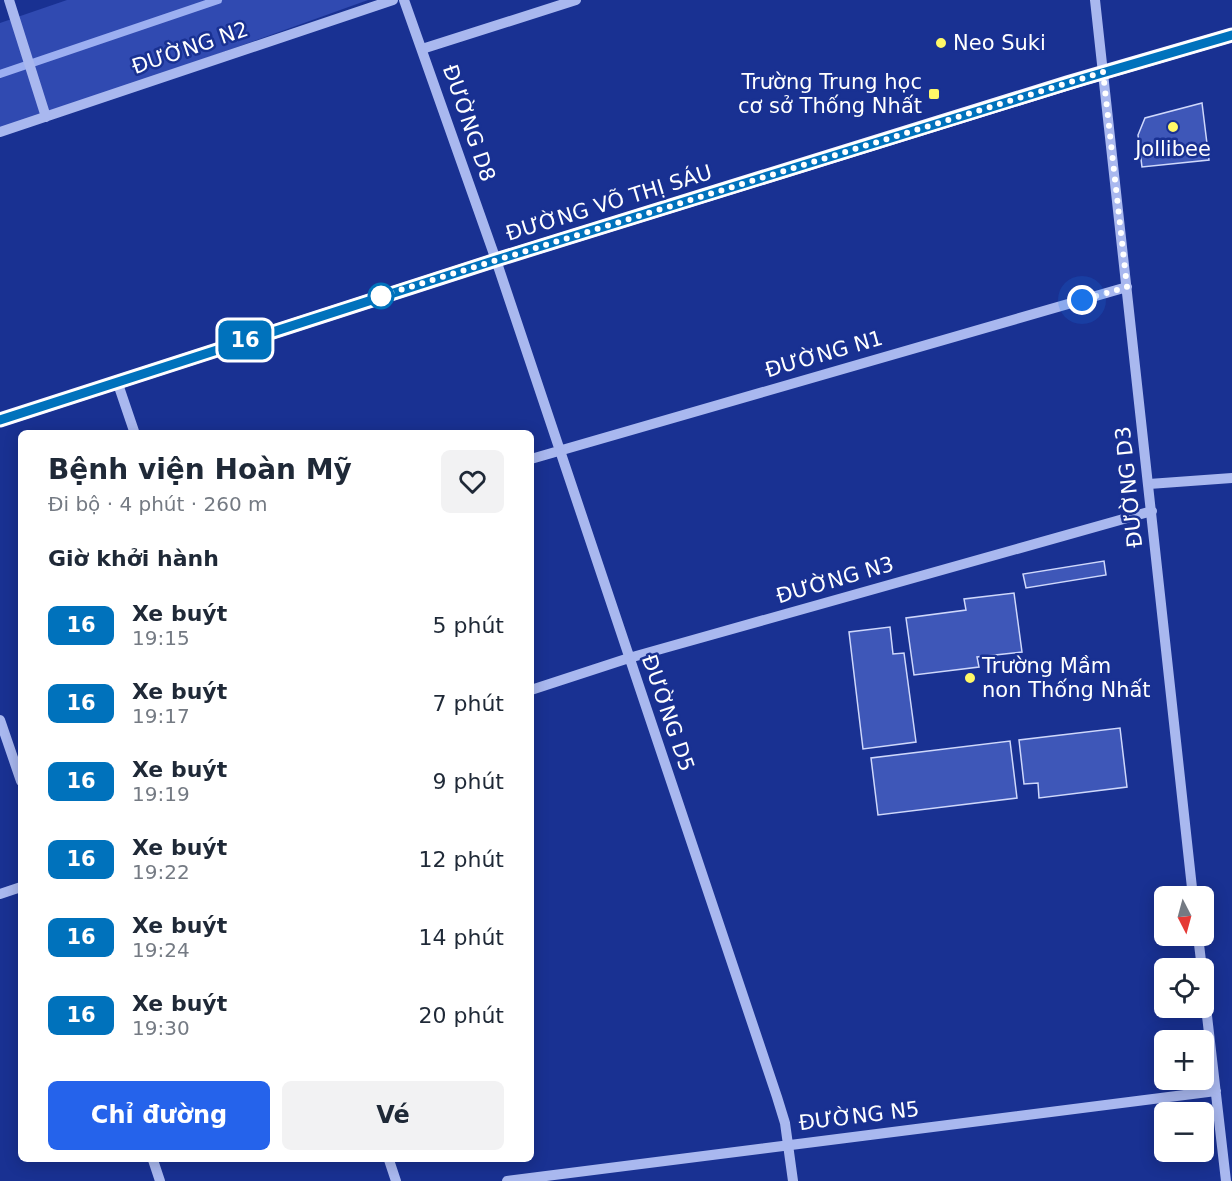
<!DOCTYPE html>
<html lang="vi">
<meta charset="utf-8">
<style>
:root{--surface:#fff;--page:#f2f2f3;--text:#1f2937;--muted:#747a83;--accent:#2563eb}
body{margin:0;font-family:"DejaVu Sans",sans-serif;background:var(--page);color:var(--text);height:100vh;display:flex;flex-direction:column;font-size:22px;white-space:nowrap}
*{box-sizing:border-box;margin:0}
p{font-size:20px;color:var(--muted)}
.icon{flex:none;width:33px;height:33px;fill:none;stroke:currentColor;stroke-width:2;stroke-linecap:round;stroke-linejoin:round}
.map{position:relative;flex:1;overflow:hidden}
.details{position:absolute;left:18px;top:430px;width:516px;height:732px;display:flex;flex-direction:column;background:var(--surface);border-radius:9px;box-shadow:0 3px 15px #0003}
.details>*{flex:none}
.badge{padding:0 12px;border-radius:9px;font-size:21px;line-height:39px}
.needle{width:39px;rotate:174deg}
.buttons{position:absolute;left:1154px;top:886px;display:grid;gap:12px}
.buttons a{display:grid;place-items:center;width:60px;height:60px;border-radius:9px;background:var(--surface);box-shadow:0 3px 15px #0003;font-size:30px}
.you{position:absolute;width:30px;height:30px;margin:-15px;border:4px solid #fff;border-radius:50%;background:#1a73e8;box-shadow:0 0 0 9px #1a73e833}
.map>.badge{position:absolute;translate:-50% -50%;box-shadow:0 0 0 3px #fff}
h2{padding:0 30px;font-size:22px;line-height:54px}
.round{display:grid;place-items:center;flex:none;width:63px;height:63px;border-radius:9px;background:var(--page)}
.headline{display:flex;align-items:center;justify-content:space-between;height:102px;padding:0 30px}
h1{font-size:28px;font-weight:700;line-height:45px}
.cta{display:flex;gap:12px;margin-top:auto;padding:12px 30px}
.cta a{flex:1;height:69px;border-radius:9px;background:var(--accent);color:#fff;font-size:24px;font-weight:700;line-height:69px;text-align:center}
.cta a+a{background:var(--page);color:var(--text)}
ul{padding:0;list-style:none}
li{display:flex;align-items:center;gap:18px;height:78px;padding:0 30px}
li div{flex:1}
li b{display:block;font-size:22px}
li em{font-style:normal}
li .badge{min-width:66px;font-weight:700;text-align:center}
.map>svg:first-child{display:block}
.green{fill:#304ab1}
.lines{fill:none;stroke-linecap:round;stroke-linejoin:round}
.stream{stroke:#9caff1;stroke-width:8}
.building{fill:#3e57b8;stroke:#cfd8fb;stroke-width:1.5}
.minor{stroke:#a9b8ef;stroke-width:10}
.major{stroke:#f1f3ff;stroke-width:15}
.line-casing{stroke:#fff;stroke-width:14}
.line{stroke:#0072bc;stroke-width:9}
.walk{stroke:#fff;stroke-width:6;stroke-dasharray:0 10.8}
.poi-dot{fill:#fff867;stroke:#193192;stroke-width:2}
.stop-dot{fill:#fff;stroke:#0072bc;stroke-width:3}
.labels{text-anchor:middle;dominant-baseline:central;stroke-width:5;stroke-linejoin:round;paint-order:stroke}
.poi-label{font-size:21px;fill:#fff;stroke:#193192;text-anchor:start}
.street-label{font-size:21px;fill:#fff;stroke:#193192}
</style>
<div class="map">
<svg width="1232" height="1181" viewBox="0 0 1232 1181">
<rect width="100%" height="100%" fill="#193192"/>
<path class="green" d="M 67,0 L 368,0 L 0,132 L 0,23 Z"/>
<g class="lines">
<path class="stream" d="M 0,74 L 218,0"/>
</g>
<path class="building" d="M 1202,103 L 1209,160 L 1142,167 L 1138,135 L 1145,118 Z
M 1104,561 L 1106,575 L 1026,588 L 1023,574 Z
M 1014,593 L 1022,652 L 977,657 L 979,667 L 914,675 L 906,618 L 966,610 L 964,599 Z
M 890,627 L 893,654 L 904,653 L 916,742 L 863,749 L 849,632 Z
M 1120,728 L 1127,787 L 1039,798 L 1038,783 L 1024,784 L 1019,740 Z
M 1010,741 L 1017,798 L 878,815 L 871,758 Z"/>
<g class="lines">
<path class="minor" d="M 9,0 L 46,117
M 404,0 L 496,260 L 777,1097 L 785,1123 L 793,1181
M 1095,0 L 1193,897
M 422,49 L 576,0
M 0,132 L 393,0
M 117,381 L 135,434
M 531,459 L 1127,287
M 1149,484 L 1232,478
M 531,690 L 629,658 L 1152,511
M 0,720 L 21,781
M 0,894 L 21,887
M 1198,936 L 1202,969
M 1203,981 L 1226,1181
M 153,1160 L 160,1181
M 389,1160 L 396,1181
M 507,1181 L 1216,1091"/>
<path class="major" d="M 0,420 L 496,260 L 1067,83 L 1232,35"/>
</g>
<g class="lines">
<g class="line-casing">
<path id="line" d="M 0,420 L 496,260 L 1085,78 L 1232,35"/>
</g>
<use href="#line" class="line"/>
<path class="walk" d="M 381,296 L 1103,72 L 1127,287 L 1082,300"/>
</g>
<g class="poi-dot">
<circle cx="941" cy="43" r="6"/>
<rect x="928" y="88" width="12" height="12" rx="3"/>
<circle cx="1173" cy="127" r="6"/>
<circle cx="970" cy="678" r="6"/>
</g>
<circle class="stop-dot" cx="381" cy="296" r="12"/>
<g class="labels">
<g class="poi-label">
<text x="953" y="43">Neo Suki</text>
<text x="922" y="82" text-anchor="end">Trường Trung học<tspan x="922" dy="24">cơ sở Thống Nhất</tspan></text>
<text x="1173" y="149" text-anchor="middle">Jollibee</text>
<text x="982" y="666">Trường Mầm<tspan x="982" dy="24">non Thống Nhất</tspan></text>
</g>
<g class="street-label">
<text transform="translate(190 48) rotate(-19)">ĐƯỜNG N2</text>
<text transform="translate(469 123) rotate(71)">ĐƯỜNG D8</text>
<text transform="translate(609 203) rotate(-17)">ĐƯỜNG VÕ THỊ SÁU</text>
<text transform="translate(824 354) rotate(-16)">ĐƯỜNG N1</text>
<text transform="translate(1129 487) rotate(-96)">ĐƯỜNG D3</text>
<text transform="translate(835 580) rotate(-16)">ĐƯỜNG N3</text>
<text transform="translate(668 713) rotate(71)">ĐƯỜNG D5</text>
<text transform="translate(859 1116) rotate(-7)">ĐƯỜNG N5</text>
</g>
</g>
</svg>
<div class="buttons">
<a><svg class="needle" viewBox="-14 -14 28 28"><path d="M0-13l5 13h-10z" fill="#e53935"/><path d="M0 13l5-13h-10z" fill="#747a83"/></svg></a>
<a><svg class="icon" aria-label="locate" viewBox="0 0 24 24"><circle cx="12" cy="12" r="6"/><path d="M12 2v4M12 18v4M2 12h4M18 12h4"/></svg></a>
<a>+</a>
<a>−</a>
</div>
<div class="you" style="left:1082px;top:300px"></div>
<b class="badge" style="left:245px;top:340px;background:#0072bc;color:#fff">16</b>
<section class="details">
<div class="headline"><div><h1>Bệnh viện Hoàn Mỹ</h1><p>Đi bộ · 4 phút · 260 m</p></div><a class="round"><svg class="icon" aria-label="heart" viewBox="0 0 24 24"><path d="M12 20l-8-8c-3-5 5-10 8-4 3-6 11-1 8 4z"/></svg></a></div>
<h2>Giờ khởi hành</h2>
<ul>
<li><span class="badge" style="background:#0072bc;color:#fff">16</span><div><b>Xe buýt</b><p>19:15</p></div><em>5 phút</em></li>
<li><span class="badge" style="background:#0072bc;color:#fff">16</span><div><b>Xe buýt</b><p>19:17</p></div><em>7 phút</em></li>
<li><span class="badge" style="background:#0072bc;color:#fff">16</span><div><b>Xe buýt</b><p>19:19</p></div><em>9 phút</em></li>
<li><span class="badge" style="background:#0072bc;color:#fff">16</span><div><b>Xe buýt</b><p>19:22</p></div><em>12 phút</em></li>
<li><span class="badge" style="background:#0072bc;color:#fff">16</span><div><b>Xe buýt</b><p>19:24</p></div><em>14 phút</em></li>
<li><span class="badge" style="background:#0072bc;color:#fff">16</span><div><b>Xe buýt</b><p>19:30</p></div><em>20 phút</em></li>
</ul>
<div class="cta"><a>Chỉ đường</a><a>Vé</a></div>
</section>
</div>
